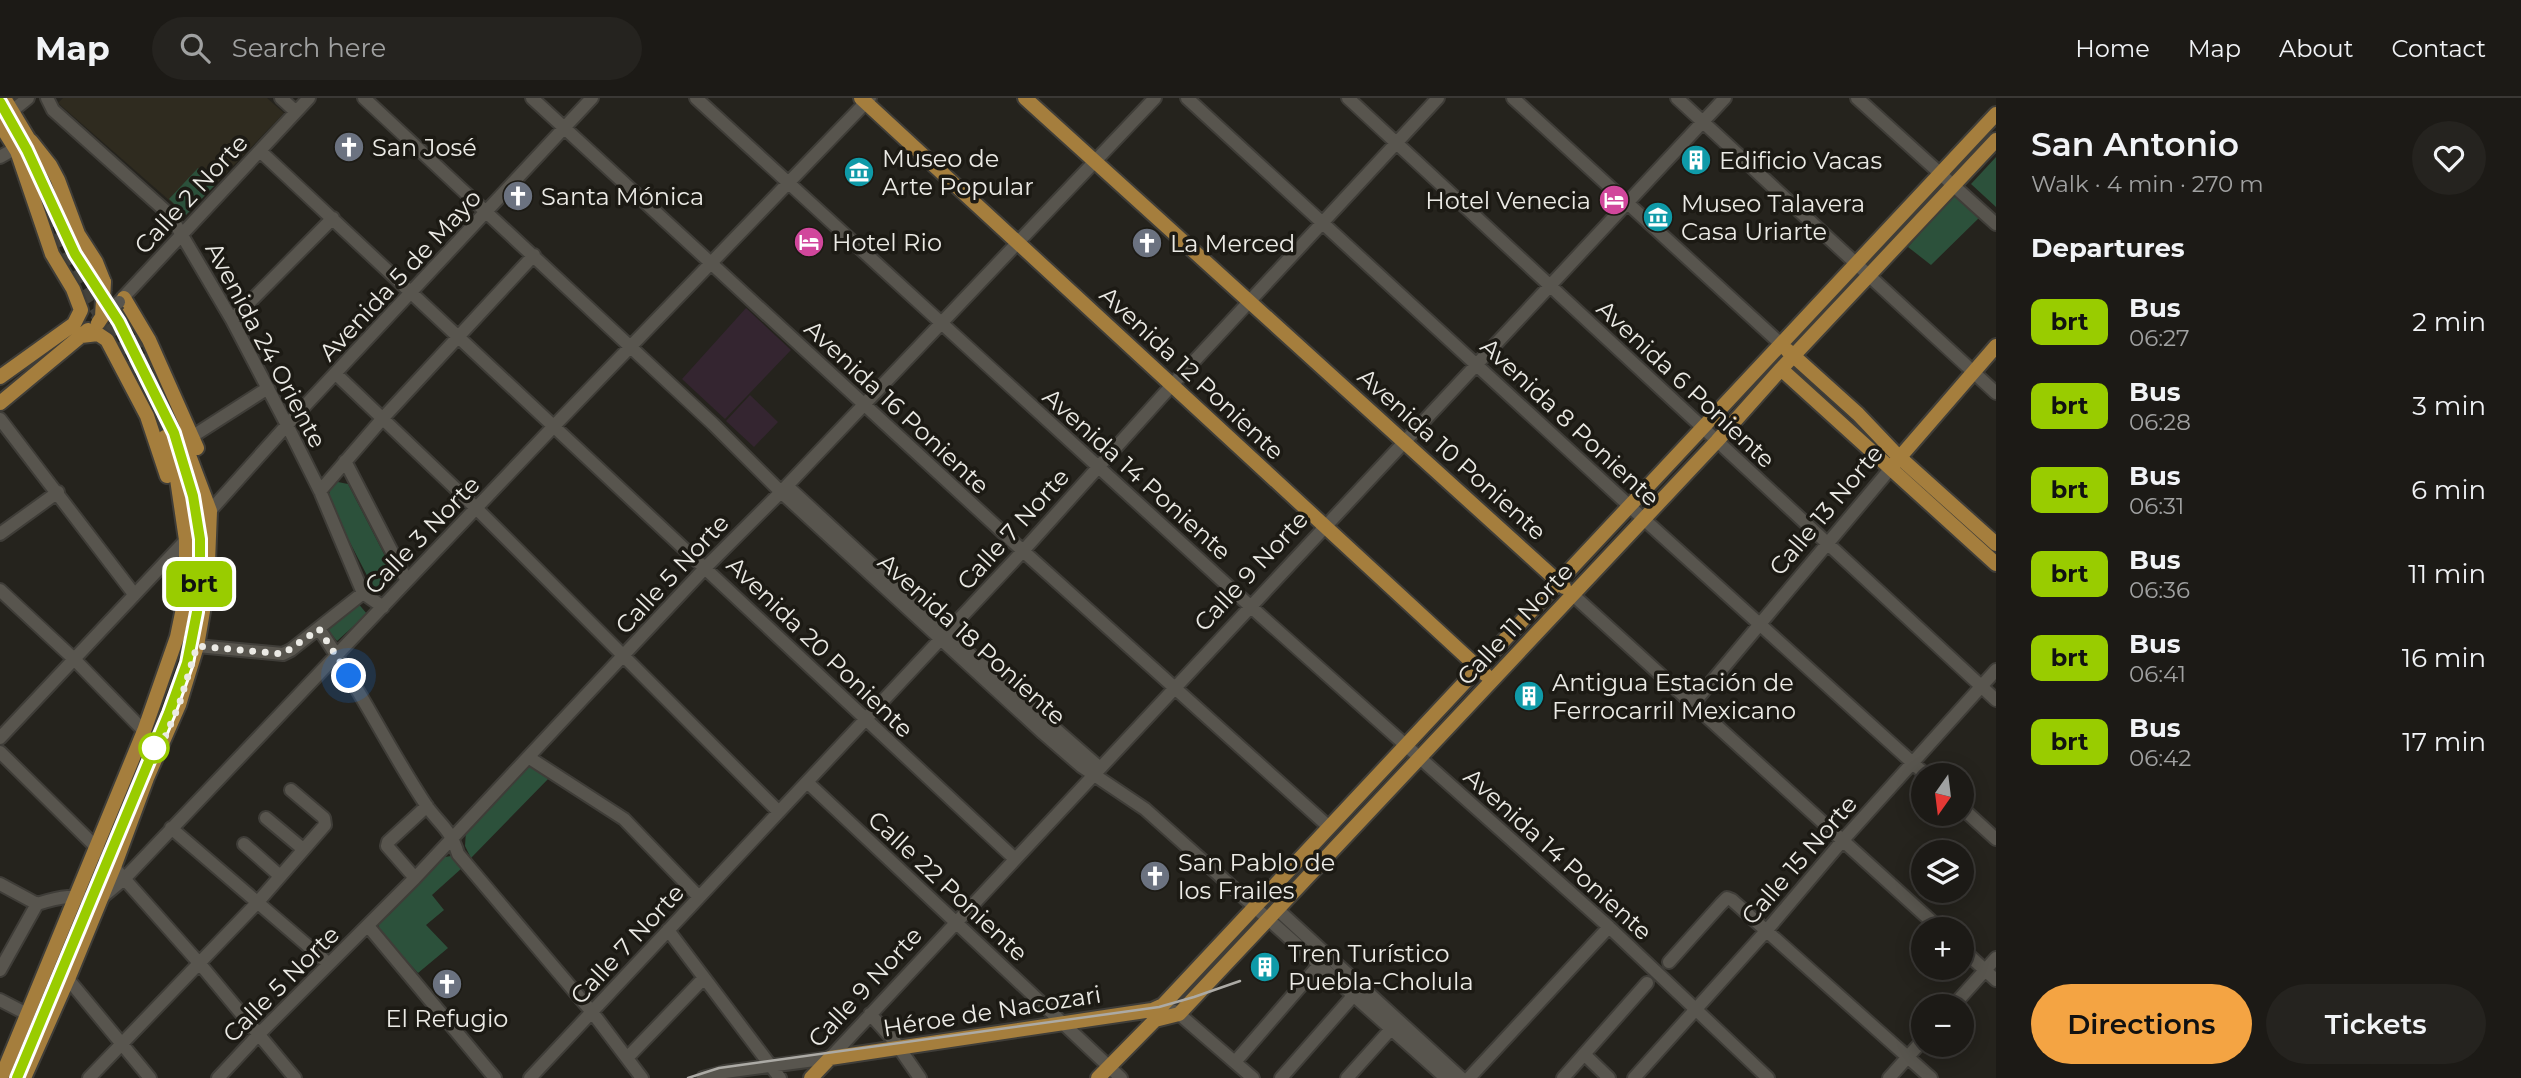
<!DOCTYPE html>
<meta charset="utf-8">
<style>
:root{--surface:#1c1a16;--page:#25231f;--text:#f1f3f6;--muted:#a0a1a1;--line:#3a3835;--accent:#f4a443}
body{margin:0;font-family:Montserrat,sans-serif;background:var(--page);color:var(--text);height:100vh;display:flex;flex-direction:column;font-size:26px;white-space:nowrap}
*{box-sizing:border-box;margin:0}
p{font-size:23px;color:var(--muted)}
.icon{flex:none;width:38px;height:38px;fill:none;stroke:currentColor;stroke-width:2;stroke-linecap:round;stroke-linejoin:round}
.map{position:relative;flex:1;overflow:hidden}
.side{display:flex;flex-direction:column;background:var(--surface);width:525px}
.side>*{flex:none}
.badge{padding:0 14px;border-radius:10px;font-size:24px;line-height:46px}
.needle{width:46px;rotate:194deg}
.buttons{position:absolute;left:1911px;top:665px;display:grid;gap:14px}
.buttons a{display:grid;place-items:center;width:63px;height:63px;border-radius:50%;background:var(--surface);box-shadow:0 4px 18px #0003,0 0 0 2px var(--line);font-size:35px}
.you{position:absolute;width:35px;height:35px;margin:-18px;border:5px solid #fff;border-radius:50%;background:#1a73e8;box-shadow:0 0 0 10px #1a73e833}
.map>.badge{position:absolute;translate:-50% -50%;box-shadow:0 0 0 4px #fff}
h2{padding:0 35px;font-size:26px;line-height:63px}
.round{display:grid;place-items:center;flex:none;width:74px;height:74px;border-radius:37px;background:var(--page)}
.summary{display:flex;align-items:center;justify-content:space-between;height:119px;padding:0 35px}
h1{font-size:33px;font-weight:600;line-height:52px}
.button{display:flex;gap:14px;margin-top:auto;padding:14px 35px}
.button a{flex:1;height:80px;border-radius:42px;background:var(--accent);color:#111;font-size:28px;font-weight:600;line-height:80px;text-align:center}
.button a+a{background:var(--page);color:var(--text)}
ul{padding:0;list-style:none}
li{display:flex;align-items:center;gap:21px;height:84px;padding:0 35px}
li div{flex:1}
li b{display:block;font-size:26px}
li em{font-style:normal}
li .badge{min-width:77px;font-weight:700;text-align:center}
header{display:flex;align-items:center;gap:42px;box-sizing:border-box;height:98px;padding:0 35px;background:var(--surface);border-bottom:2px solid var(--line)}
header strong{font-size:33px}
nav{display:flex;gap:38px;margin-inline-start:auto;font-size:24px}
.search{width:490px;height:63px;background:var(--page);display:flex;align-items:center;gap:18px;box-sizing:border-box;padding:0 24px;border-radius:38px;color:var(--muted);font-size:26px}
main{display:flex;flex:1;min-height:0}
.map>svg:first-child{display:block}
.commercial{fill:#342530}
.built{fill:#2f2b1f}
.green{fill:#2c513b}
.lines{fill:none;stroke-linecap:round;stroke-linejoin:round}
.major-tunnel{stroke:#43413b;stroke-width:14;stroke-dasharray:14 7;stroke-linecap:butt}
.minor-casing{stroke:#3f3d38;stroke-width:16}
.major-casing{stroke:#3f3d38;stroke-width:18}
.minor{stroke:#58554e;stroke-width:12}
.major{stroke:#a57e3d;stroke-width:14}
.rail{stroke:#acaaa5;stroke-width:2.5}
.minor-bridge-casing{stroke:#3f3d38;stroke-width:16;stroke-linecap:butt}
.major-bridge-casing{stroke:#3f3d38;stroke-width:18;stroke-linecap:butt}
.minor-bridge{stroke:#58554e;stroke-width:12}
.major-bridge{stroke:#a57e3d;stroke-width:14}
.line-casing{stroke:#fff;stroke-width:16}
.line{stroke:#9c0;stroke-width:10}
.walk{stroke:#ebeae5;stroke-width:7;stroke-dasharray:0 12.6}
.stop-dot{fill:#fff;stroke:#9c0;stroke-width:3.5}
.labels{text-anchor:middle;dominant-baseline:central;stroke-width:7;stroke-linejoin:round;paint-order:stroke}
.poi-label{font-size:24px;fill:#ebeae5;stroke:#1c1a14;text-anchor:start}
.street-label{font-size:24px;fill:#ebeae5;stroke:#1c1a14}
</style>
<header>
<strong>Map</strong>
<div class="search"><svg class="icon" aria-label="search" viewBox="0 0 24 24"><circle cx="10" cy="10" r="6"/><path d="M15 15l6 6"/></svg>Search here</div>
<nav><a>Home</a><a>Map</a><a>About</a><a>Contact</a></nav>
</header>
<main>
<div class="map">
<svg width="1996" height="980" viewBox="0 0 1996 980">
<rect width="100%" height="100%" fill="#25231d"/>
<path class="commercial" d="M 746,210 L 791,252 L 725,321 L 682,281 Z
M 750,297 L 778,324 L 754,349 L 726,323 Z"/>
<path class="built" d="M 63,0 L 267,0 L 284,15 L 186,117 L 58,5 Z"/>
<path class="green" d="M 1996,59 L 1996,109 L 1971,86 Z
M 198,70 L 216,86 L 186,117 L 169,101 Z
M 1957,93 L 1983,116 L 1931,167 L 1908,149 Z
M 338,384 L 348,386 L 397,481 L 375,493 L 328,402 L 331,386 Z
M 357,504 L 367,516 L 337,543 L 327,531 Z
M 531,664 L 550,679 L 471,760 L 465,748 L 466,732 Z
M 451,758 L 462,770 L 432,797 L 444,812 L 426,827 L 448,850 L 418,875 L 380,834 L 378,823 L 389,817 L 445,759 Z"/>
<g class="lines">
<path class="major-tunnel" d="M 60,111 L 79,155 L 122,219 L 150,267 L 181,336
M 46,117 L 65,162 L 124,253 L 165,339"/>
<g class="minor-casing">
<path id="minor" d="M 47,0 L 53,12 L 170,117 L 232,222 L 287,327 L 320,393 L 363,495 L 383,509
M 281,0 L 296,14
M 364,0 L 713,326 L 781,394 L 1043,635 L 1081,668 L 1145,711 L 1446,980
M 532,0 L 1023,453 L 1329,729
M 696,0 L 1250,508 L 1609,829 L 1768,980
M 1187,0 L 1636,414 L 1926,677
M 1348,0 L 1996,602
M 1513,0 L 1781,246
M 1677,0 L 1996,295
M 1857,0 L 1996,126
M 12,13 L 28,0
M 260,53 L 1015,761
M 0,59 L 16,50
M 119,204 L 309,0
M 232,222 L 333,120
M 336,276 L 477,411 L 779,714
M 0,321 L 134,496
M 193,338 L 268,290
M 345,363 L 407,483
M 787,388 L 946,535 L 1100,670
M 320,393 L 383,320 L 534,157
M 210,413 L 287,327 L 592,0
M 0,436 L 58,394
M 0,492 L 74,561 L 144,633
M 1573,497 L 1940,831
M 319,531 C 358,587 388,650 426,707 C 439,726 451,731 458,756 L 592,914 L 642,980
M 197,548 L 283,556 L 291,552 L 363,495
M 1692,607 L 1891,370
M 0,640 L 186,442
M 0,654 L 96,749 L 200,866 L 295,980
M 528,659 L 624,721 L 699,799
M 807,684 L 1121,980
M 1962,710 L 1996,741
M 266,720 L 303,751
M 171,730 L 329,866
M 244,746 L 280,778
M 415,780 L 387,748 L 388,744 L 427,708
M 0,786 L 37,806
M 1278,812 L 1461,980
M 368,828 L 495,980
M 668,832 L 780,980
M 1962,851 L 1996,882
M 1669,864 L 1721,806 L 1727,800 L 1732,802 L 1931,980
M 0,872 L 37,806 C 66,797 71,798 100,801 L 124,781 L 554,328 L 870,0
M 68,881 L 150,980
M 0,902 L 27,916
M 1163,907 L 1179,916 L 1253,980
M 1953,908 L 1996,860
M 870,916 L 895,944 L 920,980
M 1584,956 L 1609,980
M 627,960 L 704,880
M 1235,964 L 1319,867
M 89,980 L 257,805 L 325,727 L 324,720 L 291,692
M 218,980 L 258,937 L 415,780 L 706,469 L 781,394 L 1155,0
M 530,980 L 1023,453 L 1172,287 L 1438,0
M 703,980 L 725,974 L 830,960 L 1725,0
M 1281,980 L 1353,898
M 1347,980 L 1391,931
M 1469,980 L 1609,829
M 1563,980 L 1647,885
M 1634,980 L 1767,832 L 1843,742 L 1996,572
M 1889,980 L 1923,942"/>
</g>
<g class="major-casing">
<path id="major" d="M 4,0 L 34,50
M 861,0 L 1485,576
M 1025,0 L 1564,489
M 0,26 L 20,58
M 31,43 L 50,67 L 58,82 L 78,136 L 96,164 L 104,184
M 124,200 L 149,242 L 197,350
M 81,238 L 98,236 L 107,242 L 147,318 L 167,378
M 1787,252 L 1858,316 L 1897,357 L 1996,446
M 1781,271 L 1996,466
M 0,279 L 74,226 L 81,212 L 73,191 L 52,156 L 16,50
M 0,305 L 88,232
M 1894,366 L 1996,248
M 1,980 L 144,633 L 177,539 L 186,496 L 186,442 L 177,381 L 165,339
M 24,980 L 68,881 L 114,769 L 147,680 L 179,607 L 197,548 L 207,490 L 210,413 L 181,336
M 811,980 L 830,960 L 1152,912 L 1163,907 L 1996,16
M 1098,980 L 1155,922 L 1179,916 L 1717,343 L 1781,271 L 1996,42"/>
</g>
<use href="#minor" class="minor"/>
<use href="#major" class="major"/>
<path class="rail" d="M 688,980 L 719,970 L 1159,909 L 1194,899 L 1240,883"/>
<g class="minor-bridge-casing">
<path id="minor-bridge" d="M 102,219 L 119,204"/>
</g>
<g class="major-bridge-casing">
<path id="major-bridge" d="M 98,225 L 102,219 L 104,184"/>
</g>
<use href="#minor-bridge" class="minor-bridge"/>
<use href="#major-bridge" class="major-bridge"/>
</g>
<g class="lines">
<g class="line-casing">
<path id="line" d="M 0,4 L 27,52 L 75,156 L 119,224 L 174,335 L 193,398 L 200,441 L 200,474 L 197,514 L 187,565 L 169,615 L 17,980"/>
</g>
<use href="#line" class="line"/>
<path class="walk" d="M 154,650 L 158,655 L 179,607 L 197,548 L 283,556 L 319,531 L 349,578"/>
</g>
<defs>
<g id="church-disc" transform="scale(1.575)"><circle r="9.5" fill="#6b7280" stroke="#1c1a14"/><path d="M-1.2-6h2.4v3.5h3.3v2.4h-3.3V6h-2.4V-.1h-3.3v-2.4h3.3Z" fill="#fff"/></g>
<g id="building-disc" transform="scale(1.575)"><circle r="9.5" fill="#0f9aa8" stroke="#1c1a14"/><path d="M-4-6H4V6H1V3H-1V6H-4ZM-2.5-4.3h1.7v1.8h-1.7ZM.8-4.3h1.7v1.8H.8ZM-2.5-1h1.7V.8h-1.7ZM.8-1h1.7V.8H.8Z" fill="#fff"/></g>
<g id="museum-disc" transform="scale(1.575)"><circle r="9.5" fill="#0f9aa8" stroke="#1c1a14"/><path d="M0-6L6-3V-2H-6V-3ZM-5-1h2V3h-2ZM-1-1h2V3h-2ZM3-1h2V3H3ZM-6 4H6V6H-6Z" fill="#fff"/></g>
<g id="hotel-disc" transform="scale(1.575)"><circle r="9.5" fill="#d1479c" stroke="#1c1a14"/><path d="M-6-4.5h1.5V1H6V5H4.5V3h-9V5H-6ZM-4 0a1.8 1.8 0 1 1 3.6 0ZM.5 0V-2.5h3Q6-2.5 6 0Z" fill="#fff"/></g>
</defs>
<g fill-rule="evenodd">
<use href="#church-disc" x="349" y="49"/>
<use href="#building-disc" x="1696" y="62"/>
<use href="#museum-disc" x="859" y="74"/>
<use href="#church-disc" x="518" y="98"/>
<use href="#hotel-disc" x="1614" y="102"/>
<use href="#museum-disc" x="1658" y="119"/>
<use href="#hotel-disc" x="809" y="144"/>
<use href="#church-disc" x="1147" y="145"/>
<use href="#building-disc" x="1529" y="598"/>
<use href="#church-disc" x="1155" y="778"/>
<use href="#building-disc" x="1265" y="869"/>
<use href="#church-disc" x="447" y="886"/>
</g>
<circle class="stop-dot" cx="154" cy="650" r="14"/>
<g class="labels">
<g class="poi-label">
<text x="372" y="49">San José</text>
<text x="882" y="60">Museo de<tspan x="882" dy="28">Arte Popular</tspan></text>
<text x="1719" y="62">Edificio Vacas</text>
<text x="541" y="98">Santa Mónica</text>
<text x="1591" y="102" text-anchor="end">Hotel Venecia</text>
<text x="1681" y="105">Museo Talavera<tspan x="1681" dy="28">Casa Uriarte</tspan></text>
<text x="832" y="144">Hotel Rio</text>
<text x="1170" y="145">La Merced</text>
<text x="1552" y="584">Antigua Estación de<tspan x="1552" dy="28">Ferrocarril Mexicano</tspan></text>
<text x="1178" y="764">San Pablo de<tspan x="1178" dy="28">los Frailes</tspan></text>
<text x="1288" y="855">Tren Turístico<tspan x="1288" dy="28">Puebla-Cholula</tspan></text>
<text x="447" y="920" text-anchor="middle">El Refugio</text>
</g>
<g class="street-label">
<text transform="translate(191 96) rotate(-47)">Calle 2 Norte</text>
<text transform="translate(400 177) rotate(-47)">Avenida 5 de Mayo</text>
<text transform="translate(266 247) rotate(62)">Avenida 24 Oriente</text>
<text transform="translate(1192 275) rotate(43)">Avenida 12 Poniente</text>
<text transform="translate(1686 286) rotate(43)">Avenida 6 Poniente</text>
<text transform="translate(897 309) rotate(43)">Avenida 16 Poniente</text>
<text transform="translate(1570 324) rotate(43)">Avenida 8 Poniente</text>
<text transform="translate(1452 356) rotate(42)">Avenida 10 Poniente</text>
<text transform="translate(1137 376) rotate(42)">Avenida 14 Poniente</text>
<text transform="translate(1826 412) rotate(-50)">Calle 13 Norte</text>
<text transform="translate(1013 431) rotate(-48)">Calle 7 Norte</text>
<text transform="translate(422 437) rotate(-46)">Calle 3 Norte</text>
<text transform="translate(1251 473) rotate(-47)">Calle 9 Norte</text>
<text transform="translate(672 476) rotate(-47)">Calle 5 Norte</text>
<text transform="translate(1515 526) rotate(-47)">Calle 11 Norte</text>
<text transform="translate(972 541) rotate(42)">Avenida 18 Poniente</text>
<text transform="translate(820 549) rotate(44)">Avenida 20 Poniente</text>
<text transform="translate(1558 756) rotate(42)">Avenida 14 Poniente</text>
<text transform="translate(1799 762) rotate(-49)">Calle 15 Norte</text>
<text transform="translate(948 788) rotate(43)">Calle 22 Poniente</text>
<text transform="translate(627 846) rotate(-47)">Calle 7 Norte</text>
<text transform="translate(281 886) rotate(-45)">Calle 5 Norte</text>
<text transform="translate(865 889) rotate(-47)">Calle 9 Norte</text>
<text transform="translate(992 913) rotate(-9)">Héroe de Nacozari</text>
</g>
</g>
</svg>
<div class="buttons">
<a><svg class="needle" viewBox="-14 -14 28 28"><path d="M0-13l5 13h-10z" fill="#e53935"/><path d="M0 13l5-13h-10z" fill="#a0a1a1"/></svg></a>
<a><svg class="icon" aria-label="layers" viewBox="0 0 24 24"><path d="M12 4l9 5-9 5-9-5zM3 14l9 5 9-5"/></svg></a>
<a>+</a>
<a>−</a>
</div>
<div class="you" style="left:349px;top:578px"></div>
<b class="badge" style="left:199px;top:486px;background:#9c0;color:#111">brt</b>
</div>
<section class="side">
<div class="summary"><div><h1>San Antonio</h1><p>Walk · 4 min · 270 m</p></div><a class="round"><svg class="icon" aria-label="heart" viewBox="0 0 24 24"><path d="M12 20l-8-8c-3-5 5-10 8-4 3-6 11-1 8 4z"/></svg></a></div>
<h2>Departures</h2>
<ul>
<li><span class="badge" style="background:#9c0;color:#111">brt</span><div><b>Bus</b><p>06:27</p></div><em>2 min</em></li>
<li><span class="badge" style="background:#9c0;color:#111">brt</span><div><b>Bus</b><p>06:28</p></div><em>3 min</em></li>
<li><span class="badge" style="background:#9c0;color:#111">brt</span><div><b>Bus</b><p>06:31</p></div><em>6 min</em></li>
<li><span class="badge" style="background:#9c0;color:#111">brt</span><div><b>Bus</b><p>06:36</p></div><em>11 min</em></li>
<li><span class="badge" style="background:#9c0;color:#111">brt</span><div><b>Bus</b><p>06:41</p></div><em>16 min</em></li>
<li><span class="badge" style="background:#9c0;color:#111">brt</span><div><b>Bus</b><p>06:42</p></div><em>17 min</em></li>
</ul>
<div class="button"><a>Directions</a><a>Tickets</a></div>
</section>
</main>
